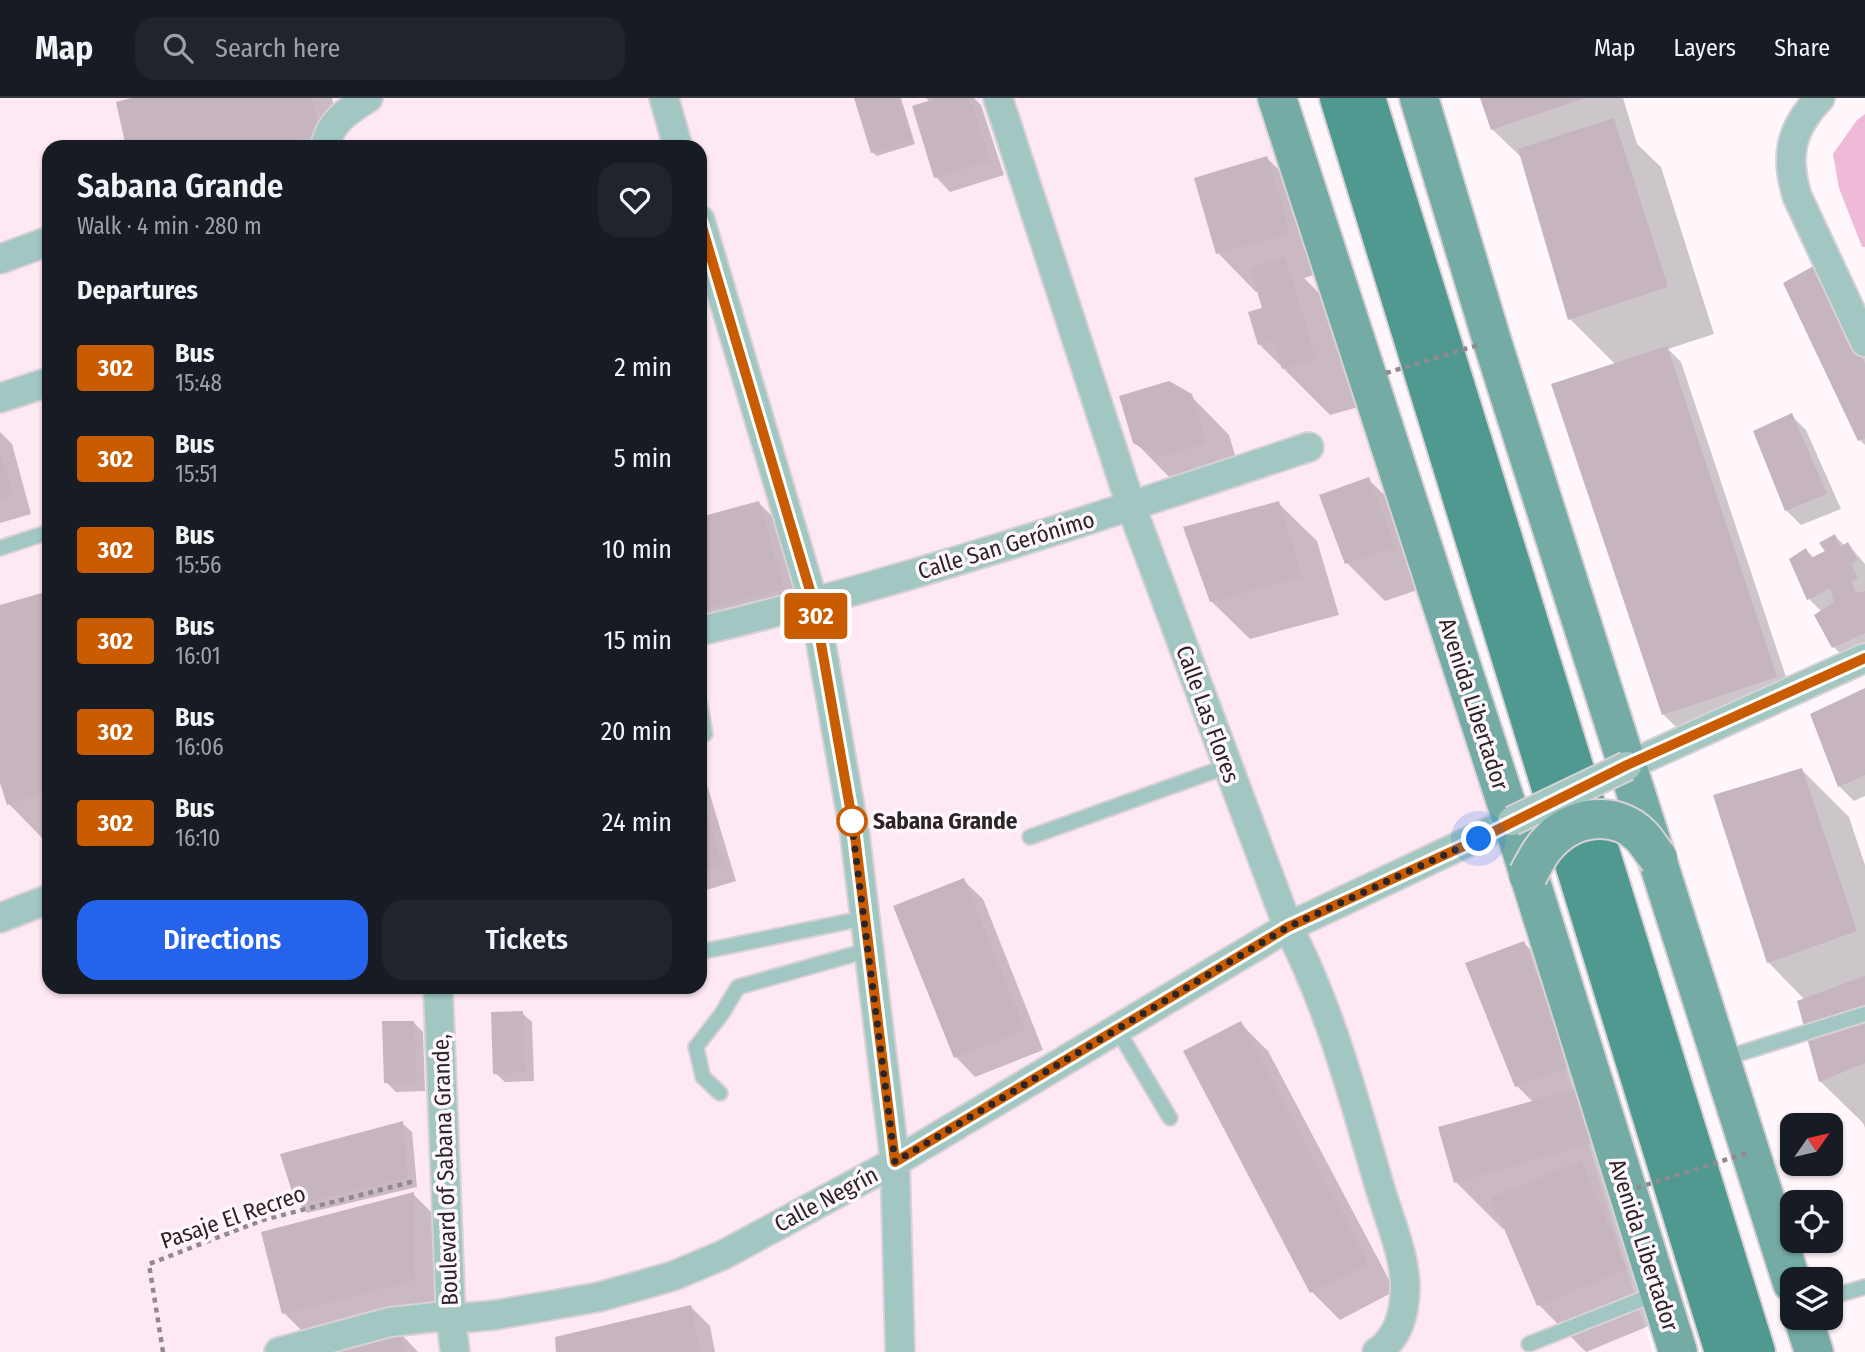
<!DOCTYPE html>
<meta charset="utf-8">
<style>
:root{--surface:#171b24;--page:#20242c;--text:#f1f3f6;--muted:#9ea1a6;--line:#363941;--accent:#2563eb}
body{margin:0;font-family:"Fira Sans Condensed",sans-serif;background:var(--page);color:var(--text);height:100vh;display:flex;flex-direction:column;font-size:26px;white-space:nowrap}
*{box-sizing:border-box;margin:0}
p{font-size:23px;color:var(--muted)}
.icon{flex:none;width:38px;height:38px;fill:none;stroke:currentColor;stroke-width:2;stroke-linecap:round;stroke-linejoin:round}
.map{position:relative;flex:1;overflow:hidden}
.details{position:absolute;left:42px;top:42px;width:665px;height:854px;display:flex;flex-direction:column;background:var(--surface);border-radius:21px;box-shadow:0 2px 5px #0004}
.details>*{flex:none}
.badge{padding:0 14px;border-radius:5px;font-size:24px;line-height:46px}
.needle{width:46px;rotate:56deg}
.fabs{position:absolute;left:1780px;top:1015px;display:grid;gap:14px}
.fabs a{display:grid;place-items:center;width:63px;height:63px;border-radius:14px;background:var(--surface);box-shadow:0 2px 5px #0004;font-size:35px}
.you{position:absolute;width:35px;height:35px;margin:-18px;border:5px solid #fff;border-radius:50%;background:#1a73e8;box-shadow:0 0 0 10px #1a73e833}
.map>.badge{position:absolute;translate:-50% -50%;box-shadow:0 0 0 4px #fff}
h2{padding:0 35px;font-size:26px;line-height:63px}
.round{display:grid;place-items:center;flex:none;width:74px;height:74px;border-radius:21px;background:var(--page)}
.headline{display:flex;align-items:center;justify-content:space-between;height:119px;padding:0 35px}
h1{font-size:33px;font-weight:600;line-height:52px}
.action{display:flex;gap:14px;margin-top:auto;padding:14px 35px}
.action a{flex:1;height:80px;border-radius:21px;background:var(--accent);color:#fff;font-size:28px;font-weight:600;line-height:80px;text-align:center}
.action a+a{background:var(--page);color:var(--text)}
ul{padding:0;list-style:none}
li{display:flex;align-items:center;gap:21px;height:91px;padding:0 35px}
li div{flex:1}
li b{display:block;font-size:26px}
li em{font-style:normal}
li .badge{min-width:77px;font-weight:700;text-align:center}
header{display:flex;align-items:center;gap:42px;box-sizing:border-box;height:98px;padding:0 35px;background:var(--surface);border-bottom:2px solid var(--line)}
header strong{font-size:33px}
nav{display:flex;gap:38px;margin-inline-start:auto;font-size:24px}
.search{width:490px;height:63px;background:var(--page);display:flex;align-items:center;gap:18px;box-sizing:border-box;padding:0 24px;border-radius:21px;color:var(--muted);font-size:26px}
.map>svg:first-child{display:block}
.built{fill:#fde8f4;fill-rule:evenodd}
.park{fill:#efb9d8}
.shadow{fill:#0003}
.building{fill:#c6b4be}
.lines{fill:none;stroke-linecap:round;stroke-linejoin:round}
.lane-casing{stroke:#d9d1d6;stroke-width:18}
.street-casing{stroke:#d9d1d6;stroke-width:32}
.secondary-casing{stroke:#d9d1d6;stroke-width:42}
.primary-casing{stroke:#d9d1d6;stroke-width:42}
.path{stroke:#908a8e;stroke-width:4.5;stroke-dasharray:5 5;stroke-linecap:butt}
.lane{stroke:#a2c6c1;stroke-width:14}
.street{stroke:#a2c6c1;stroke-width:28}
.secondary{stroke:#74aca5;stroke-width:38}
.primary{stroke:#509991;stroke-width:38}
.street-bridge-casing{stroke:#d9d1d6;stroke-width:32;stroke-linecap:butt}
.secondary-bridge-casing{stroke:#d9d1d6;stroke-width:42;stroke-linecap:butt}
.path-bridge{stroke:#908a8e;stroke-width:4.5;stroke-dasharray:5 5;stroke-linecap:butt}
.street-bridge{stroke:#a2c6c1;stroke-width:28}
.secondary-bridge{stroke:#74aca5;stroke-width:38}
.line-casing{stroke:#fff;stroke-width:16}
.line{stroke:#c95b00;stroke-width:10}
.walk{stroke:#2b2529;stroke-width:7;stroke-dasharray:0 12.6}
.stop-dot{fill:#fff;stroke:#c95b00;stroke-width:3.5}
.labels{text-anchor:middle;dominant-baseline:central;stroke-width:7;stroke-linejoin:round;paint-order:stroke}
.street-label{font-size:23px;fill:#2b2529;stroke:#fff7fc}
.stop-label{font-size:23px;font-weight:bold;fill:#2b2529;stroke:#fff7fc;text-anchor:start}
</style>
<header>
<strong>Map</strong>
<div class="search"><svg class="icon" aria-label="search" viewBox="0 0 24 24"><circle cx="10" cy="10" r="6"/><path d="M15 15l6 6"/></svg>Search here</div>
<nav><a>Map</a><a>Layers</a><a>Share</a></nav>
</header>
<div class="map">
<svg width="1865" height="1254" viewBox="0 0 1865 1254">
<rect width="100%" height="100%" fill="#fff7fc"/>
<path class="built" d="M 0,0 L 1260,0 L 1388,389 L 1652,1254 L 0,1254 ZM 49,49 L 700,49 L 700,889 L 49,889 Z"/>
<path class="park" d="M 1865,16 L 1865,149 L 1862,149 L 1839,90 L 1833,56 L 1857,22 Z"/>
<path class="shadow" d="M 139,0 L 332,0 L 344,49 L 128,49 Z
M 855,0 L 901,0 L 915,46 L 877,58 L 872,54 Z
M 926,0 L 974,0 L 981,7 L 1004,77 L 950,94 L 936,79 L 930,4 Z
M 1482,0 L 1623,0 L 1637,46 L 1661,69 L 1714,236 L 1668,251 L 1681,264 L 1791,594 L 1678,631 L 1663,616 L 1616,267 L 1570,221 L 1523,61 L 1492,31 Z
M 1267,60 L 1305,98 L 1327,173 L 1304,180 L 1332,208 L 1362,308 L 1330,317 L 1260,247 L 1250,215 L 1264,211 L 1259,193 L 1256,194 L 1218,155 Z
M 1785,186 L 1865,253 L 1865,347 L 1860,342 Z
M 1191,298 L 1229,337 L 1243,384 L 1173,383 L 1135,344 Z
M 1791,317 L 1806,332 L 1841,411 L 1801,427 L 1786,412 Z
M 0,334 L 12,346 L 31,416 L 0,425 Z
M 1368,381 L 1407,419 L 1432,487 L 1385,503 L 1347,465 Z
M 759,405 L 787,433 L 811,519 L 724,542 L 700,519 L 700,420 Z
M 1278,405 L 1317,443 L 1339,517 L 1250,541 L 1211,503 Z
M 1835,438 L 1845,448 L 1848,446 L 1865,466 L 1865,556 L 1848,564 L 1834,549 L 1822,514 L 1809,501 L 1791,462 L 1806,452 L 1814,460 L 1827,454 Z
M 49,495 L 49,747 L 9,706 L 0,679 L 0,509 Z
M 1865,592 L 1865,698 L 1854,703 L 1840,689 L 1812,617 Z
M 1802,672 L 1849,719 L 1865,767 L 1865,1030 L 1863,1025 L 1820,983 L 1805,902 L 1768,864 Z
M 700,675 L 705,680 L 736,783 L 700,794 Z
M 963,782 L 983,801 L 1043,952 L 975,979 L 956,959 Z
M 1524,845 L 1571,892 L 1673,1218 L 1586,1254 L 1539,1207 L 1506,1130 L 1503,1131 L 1456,1084 L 1533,1004 L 1517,988 Z
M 522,915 L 532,924 L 534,983 L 505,984 L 495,975 Z
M 413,924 L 423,934 L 425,993 L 396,994 L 386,984 Z
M 1240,925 L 1268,953 L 1395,1193 L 1340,1222 L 1312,1194 L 1185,954 Z
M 402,1025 L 412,1034 L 417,1089 L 307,1115 L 297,1105 Z
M 413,1096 L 441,1124 L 442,1210 L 312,1243 L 284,1215 Z
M 691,1209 L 710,1228 L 715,1254 L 558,1254 Z
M 401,1236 L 418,1254 L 336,1254 Z"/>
<path class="building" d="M 131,0 L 312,0 L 321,36 L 265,49 L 126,49 L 116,4 Z
M 854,0 L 899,0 L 912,42 L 871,55 Z
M 937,0 L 970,0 L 990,63 L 934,80 L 912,8 Z
M 1480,0 L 1585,0 L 1491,32 Z
M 1614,20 L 1668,189 L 1568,222 L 1518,51 Z
M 1267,58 L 1290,135 L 1216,156 L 1194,80 Z
M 1285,159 L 1316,261 L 1282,271 L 1273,243 L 1258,247 L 1248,214 L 1262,210 L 1250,169 Z
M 1817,166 L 1865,266 L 1865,340 L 1858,343 L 1783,185 Z
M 1667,248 L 1777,579 L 1662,617 L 1551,286 Z
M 1169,283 L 1192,296 L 1206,346 L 1159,359 L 1133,345 L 1119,298 Z
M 1792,315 L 1827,396 L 1785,413 L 1753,333 Z
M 0,353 L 13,397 L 0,401 Z
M 1369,379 L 1395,449 L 1345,466 L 1319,397 Z
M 759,403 L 784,491 L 700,513 L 700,419 Z
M 1279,403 L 1302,479 L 1210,504 L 1183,429 Z
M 1835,436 L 1840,449 L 1848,444 L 1857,461 L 1851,467 L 1858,479 L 1851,484 L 1856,495 L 1865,493 L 1865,535 L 1832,550 L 1814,517 L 1834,504 L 1830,490 L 1807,502 L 1789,461 L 1806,450 L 1811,460 L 1825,453 L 1819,445 Z
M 49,493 L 49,694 L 7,707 L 0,685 L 0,507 Z
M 1865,590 L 1865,677 L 1838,689 L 1810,616 Z
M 1802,670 L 1857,833 L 1767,865 L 1713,697 Z
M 700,696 L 723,768 L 700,775 Z
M 964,780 L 1025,932 L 954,960 L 893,808 Z
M 1524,843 L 1571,967 L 1515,989 L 1465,865 Z
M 1865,878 L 1865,965 L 1819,984 L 1797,903 Z
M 523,913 L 525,974 L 493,976 L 491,914 Z
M 382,923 L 414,923 L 417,984 L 384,985 Z
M 1241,923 L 1368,1165 L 1310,1195 L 1183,953 Z
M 1576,991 L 1592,1045 L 1454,1085 L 1438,1029 Z
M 403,1023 L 408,1080 L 296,1106 L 280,1056 Z
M 1581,1062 L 1627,1171 L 1537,1208 L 1491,1100 Z
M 414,1094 L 415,1182 L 282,1216 L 261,1134 Z
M 691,1207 L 700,1254 L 556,1254 L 555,1239 Z
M 401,1235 L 404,1254 L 333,1254 L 333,1253 Z"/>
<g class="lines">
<g class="lane-casing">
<path id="lane" d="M 0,450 L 49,434
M 700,607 L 705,636
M 1030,739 L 1228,668
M 700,854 L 865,820
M 1117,931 L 1170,1020
M 1722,961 L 1865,916
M 720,995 L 703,979 L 696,949 L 721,917 L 738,889 L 869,852
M 1830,1199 L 1865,1189
M 1529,1246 L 1658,1195"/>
</g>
<g class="street-casing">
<path id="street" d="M 664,0 L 678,49
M 998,0 L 1131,408 L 1288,829 C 1331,911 1354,1002 1380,1090 C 1389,1121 1407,1162 1405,1194 C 1404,1217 1397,1241 1377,1254
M 1820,0 C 1790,31 1785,58 1797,98 L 1865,244
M 325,49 C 330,24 347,13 368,0
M 700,122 L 814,506 L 855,738 L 895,1064 L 900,1254
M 0,161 L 49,143
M 0,300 L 49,284
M 700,533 C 906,484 1108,416 1309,349
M 1627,668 L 1865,560
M 0,820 L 49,801
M 438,889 L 451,1221 L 455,1254
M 279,1254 L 390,1224 L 436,1219 L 451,1221 L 495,1217 L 599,1199 L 673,1178 L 723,1157 L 895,1064 L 1288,829 L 1512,723"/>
</g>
<g class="secondary-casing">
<path id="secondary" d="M 1277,0 L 1512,723 L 1678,1254
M 1419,0 L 1492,243 L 1792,1185
M 1803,1220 L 1814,1254"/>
</g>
<g class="primary-casing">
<path id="primary" d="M 1339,0 L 1724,1254
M 1366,0 L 1756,1254"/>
</g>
<path class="path" d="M 163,1254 L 149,1166 L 263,1122 L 415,1083"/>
<use href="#lane" class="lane"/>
<use href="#street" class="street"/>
<use href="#secondary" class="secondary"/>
<use href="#primary" class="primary"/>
<g class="street-bridge-casing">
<path id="street-bridge" d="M 1512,723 L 1627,668"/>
</g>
<g class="secondary-bridge-casing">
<path id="secondary-bridge" d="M 1528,777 C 1534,766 1539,754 1548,745 C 1572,718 1615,711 1641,738 C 1647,744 1652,753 1658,760"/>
</g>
<path class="path-bridge" d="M 1386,275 L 1478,247
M 1627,1093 L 1750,1054"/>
<use href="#street-bridge" class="street-bridge"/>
<use href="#secondary-bridge" class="secondary-bridge"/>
</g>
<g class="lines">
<g class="line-casing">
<path id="line" d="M 700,122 L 814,506 L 855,738 L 895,1064 L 1288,829 L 1479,741 L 1627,667 L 1865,560"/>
</g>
<use href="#line" class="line"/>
<path class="walk" d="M 852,723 L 850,712 L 895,1064 L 1288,829 L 1479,741"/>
</g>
<circle class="stop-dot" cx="852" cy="723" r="14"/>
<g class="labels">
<g class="street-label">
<text transform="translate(1006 447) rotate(-17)">Calle San Gerónimo</text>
<text transform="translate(1474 606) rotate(72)">Avenida Libertador</text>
<text transform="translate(1208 616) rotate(70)">Calle Las Flores</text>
<text transform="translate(445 1072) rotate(-92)">Boulevard of Sabana Grande,</text>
<text transform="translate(826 1101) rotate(-28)">Calle Negrín</text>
<text transform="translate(233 1119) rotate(-19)">Pasaje El Recreo</text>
<text transform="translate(1644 1147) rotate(72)">Avenida Libertador</text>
</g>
<g class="stop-label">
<text x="873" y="723">Sabana Grande</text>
</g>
</g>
</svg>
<div class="fabs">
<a><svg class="needle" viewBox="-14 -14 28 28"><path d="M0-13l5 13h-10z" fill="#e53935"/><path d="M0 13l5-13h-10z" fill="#9ea1a6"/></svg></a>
<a><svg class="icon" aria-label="locate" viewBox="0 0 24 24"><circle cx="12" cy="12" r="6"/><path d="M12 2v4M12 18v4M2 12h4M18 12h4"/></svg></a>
<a><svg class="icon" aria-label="layers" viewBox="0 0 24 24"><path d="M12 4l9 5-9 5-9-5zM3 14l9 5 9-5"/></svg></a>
</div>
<div class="you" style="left:1479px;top:741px"></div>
<b class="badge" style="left:816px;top:518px;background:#c95b00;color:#fff">302</b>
<section class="details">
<div class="headline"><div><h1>Sabana Grande</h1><p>Walk · 4 min · 280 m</p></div><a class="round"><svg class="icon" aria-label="heart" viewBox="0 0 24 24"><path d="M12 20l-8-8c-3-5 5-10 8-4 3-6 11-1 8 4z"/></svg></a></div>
<h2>Departures</h2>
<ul>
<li><span class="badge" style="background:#c95b00;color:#fff">302</span><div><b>Bus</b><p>15:48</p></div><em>2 min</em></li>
<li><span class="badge" style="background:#c95b00;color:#fff">302</span><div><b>Bus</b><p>15:51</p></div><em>5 min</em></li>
<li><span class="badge" style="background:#c95b00;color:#fff">302</span><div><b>Bus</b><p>15:56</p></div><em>10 min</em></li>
<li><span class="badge" style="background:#c95b00;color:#fff">302</span><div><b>Bus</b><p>16:01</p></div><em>15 min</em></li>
<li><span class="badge" style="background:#c95b00;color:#fff">302</span><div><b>Bus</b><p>16:06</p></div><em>20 min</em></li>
<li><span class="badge" style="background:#c95b00;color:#fff">302</span><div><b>Bus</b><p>16:10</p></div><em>24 min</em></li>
</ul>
<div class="action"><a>Directions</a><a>Tickets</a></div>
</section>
</div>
